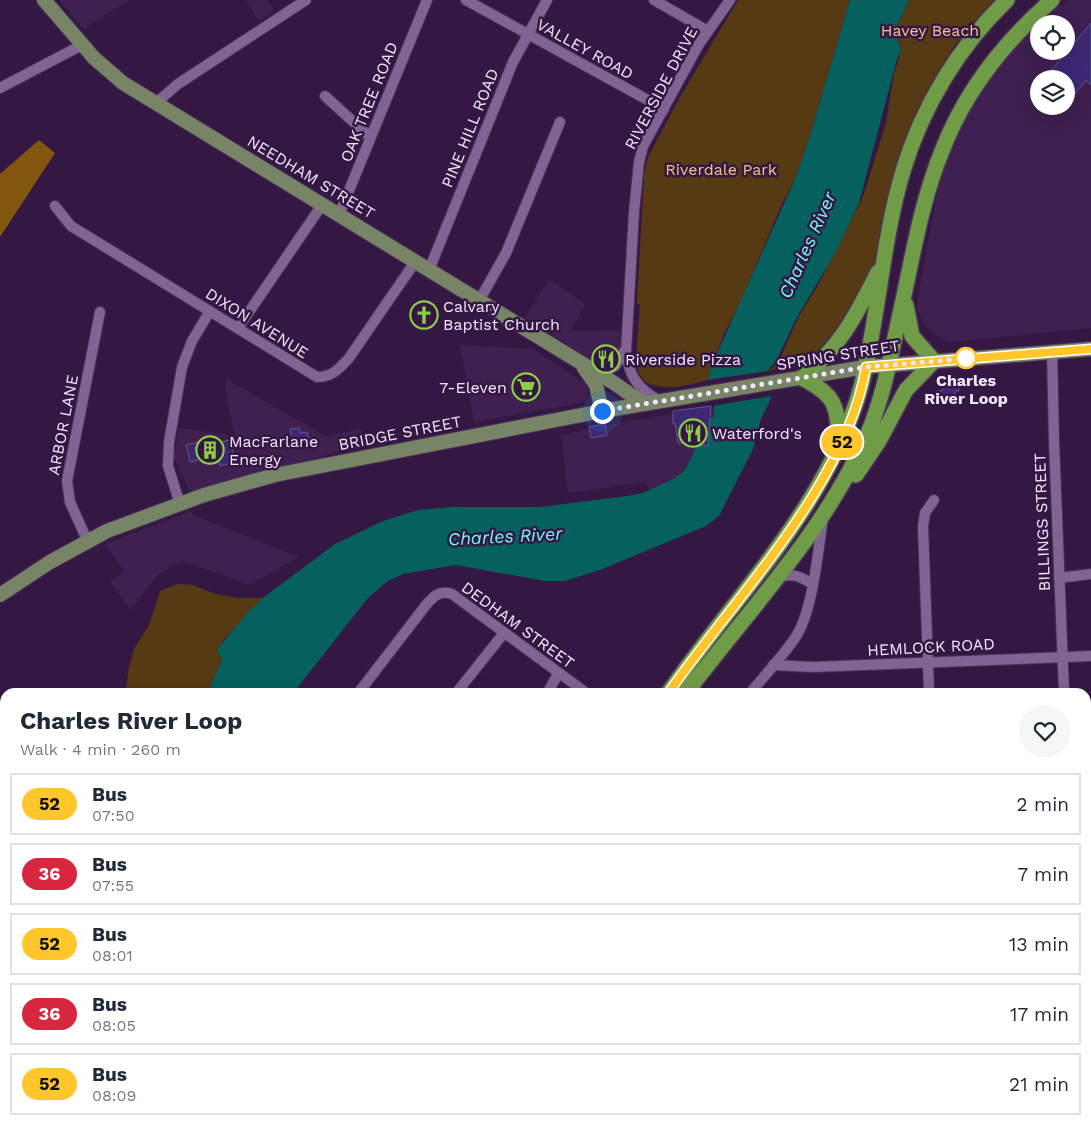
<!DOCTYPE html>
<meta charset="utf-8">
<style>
:root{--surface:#fff;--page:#f6f6f7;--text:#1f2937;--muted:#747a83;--line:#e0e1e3}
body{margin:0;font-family:"Work Sans",sans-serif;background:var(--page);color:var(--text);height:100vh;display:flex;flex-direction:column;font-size:19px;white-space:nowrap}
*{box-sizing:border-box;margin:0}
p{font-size:16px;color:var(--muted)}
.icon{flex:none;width:28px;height:28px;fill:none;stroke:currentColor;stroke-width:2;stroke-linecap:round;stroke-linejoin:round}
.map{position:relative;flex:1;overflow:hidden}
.drawer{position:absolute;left:0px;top:688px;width:1091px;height:446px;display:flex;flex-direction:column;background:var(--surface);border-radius:15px 15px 0 0;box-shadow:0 5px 20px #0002}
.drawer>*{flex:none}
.badge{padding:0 10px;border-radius:16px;font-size:18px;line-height:32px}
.controls{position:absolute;left:1030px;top:15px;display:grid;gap:10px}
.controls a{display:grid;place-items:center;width:45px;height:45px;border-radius:50%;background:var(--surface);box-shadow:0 5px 20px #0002;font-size:25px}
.you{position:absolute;width:25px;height:25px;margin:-12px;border:4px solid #fff;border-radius:50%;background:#1a73e8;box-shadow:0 0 0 8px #1a73e833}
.map>.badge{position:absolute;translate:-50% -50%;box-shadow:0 0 0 2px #fff}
.round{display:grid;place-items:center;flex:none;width:52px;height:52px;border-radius:26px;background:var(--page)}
.overview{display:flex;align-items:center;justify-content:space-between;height:85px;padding:0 20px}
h1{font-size:24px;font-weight:700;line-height:38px}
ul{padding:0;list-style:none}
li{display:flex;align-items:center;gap:15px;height:62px;margin:0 10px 8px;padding:0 10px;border:2px solid var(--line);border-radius:0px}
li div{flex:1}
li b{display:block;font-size:19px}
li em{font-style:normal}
li .badge{min-width:55px;font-weight:700;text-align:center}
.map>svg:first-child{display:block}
.built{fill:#3f2051;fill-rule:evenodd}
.green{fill:#563a13}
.forest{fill:#83560f}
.water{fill:#06605e}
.pier{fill:#341843}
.building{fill:#3e2874;stroke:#61588b}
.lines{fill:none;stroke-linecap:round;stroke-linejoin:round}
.minor-casing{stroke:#4b3458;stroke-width:12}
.major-casing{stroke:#4b3458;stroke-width:16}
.highway-casing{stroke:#4b3458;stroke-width:18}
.minor{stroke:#816394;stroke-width:10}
.major{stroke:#778566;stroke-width:14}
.highway{stroke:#709b47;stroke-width:15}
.line-casing{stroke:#fff;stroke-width:11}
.line{stroke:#ffc72c;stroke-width:8}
.walk{stroke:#f4e7fd;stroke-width:5;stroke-dasharray:0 9}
.stop-dot{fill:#fff;stroke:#ffc72c;stroke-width:2.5}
.labels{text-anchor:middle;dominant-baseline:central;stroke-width:5;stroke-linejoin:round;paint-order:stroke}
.park-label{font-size:16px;fill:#f4c48a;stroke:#341843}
.street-label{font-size:16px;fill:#f4e7fd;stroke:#341843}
.poi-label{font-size:16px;fill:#f4e7fd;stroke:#341843;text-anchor:start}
.stop-label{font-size:16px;font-weight:bold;fill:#f4e7fd;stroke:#341843}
.water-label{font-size:18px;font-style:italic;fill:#6dfbf5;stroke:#341843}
</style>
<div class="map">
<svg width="1091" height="1133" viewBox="0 0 1091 1133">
<rect width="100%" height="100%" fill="#341843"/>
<path class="built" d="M 59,0 L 130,0 L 83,29 Z
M 246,0 L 267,0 L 275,11 L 259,21 Z
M 1069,0 L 1091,0 L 1091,328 L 951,342 L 935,335 L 924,323 L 916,307 L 936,198 L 950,150 L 983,88 L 1013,49 L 1039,24 L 1039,51 L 1066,51 L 1066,24 L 1039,24 L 1050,12 ZM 1039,79 L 1066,79 L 1066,106 L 1039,106 Z
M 549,279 L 585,304 L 571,330 L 622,331 L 618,357 L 607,367 L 601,366 L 525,318 Z
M 460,345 L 533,349 L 585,383 L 588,391 L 585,400 L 581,403 L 474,422 Z
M 226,379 L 326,436 L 361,429 L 367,444 L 190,493 L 174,457 L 179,428 L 235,436 L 226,396 Z
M 714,408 L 714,416 L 685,470 L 680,475 L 649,490 L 646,482 L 568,493 L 561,435 L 633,420 Z
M 191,511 L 193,515 L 299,557 L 250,585 L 183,561 L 164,570 L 155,578 L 131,610 L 110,582 L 124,571 L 105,544 Z"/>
<path class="green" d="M 738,0 L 850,0 L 809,139 L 795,179 L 781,206 L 741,301 L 724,334 L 712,365 L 708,380 C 695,383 680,388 666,387 C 635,386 636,368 637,343 C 638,330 639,317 640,304 L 637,304 L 644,175 L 648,157 L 680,97 Z
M 909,0 L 996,0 L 954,46 L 929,92 L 873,279 L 848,315 L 813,356 L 799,364 L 768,371 L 778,363 L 799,316 L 817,287 L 863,197 L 886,123 L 894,73 L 899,59 L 900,46 L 895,30 Z
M 177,584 L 193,585 L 215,594 L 238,598 L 264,598 L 224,639 L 217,651 L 222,659 L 208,692 L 126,692 L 128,672 L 134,649 L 149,625 L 160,591 Z
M 225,1129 L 308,1129 L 313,1133 L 223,1133 Z"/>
<path class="forest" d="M 39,140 L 55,153 L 0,237 L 0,174 Z
M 944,1129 L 1030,1129 L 1024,1133 L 944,1133 Z"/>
<path class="water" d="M 850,0 L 909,0 L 895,30 L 901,50 L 897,59 L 859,203 L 837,250 L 797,317 L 776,361 L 768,370 L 772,396 L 761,419 L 753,449 L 719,516 L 706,526 L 600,570 L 565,581 L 545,581 L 456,565 L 403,574 L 388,581 L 368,598 L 294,692 L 208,692 L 222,659 L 217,651 L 218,648 L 248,612 L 264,597 L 335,544 L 383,521 L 418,510 L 453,507 L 540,507 L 627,496 L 643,493 L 675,478 L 685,470 L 693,454 L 704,424 L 714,416 L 714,405 L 708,380 L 712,365 L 795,179 L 809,139 Z"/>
<path class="pier" d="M 768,371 L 772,396 L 712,406 L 708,380 Z"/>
<path class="building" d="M 1091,23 L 1091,85 L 1086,80 L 1074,95 L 1071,93 L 1066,99 L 1066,79 L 1053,79 L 1048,74 Z
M 959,379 L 959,391 L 955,391 L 955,400 L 937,400 L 937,391 L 942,391 L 942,380 Z
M 711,406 L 708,446 L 678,443 L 675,423 L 673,424 L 673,411 Z
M 605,424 L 607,435 L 591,438 L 589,427 Z
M 299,428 L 300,433 L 307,432 L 309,441 L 286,445 L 285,436 L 291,435 L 290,429 Z
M 216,438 L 217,443 L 230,440 L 235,462 L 220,466 L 217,455 L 190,462 L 186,445 Z"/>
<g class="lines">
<g class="minor-casing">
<path id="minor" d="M 466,0 L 664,109
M 654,0 L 708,31
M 0,88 L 82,45
M 325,96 L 370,137
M 156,103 L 178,84 L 306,0
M 55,206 L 71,226 L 317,377 C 332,377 339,369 349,358 L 415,262
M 339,215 L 427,0
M 429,270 L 513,62 L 547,0
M 479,301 L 506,253 L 560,122
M 238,328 L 322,205
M 1052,351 L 1054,441 L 1064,692
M 599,374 L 615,366 L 625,350
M 660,401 C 639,390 629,377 626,352 L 634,212 L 639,162 L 643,146 L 699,44 L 730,0
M 180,504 L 168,466 L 169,442 L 182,367 L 192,341 L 210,311
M 87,540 L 70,502 L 67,481 L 100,312
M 779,577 C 793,573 800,576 812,584
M 1059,578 L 1091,574
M 773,665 L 813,667 L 1091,656
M 359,692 L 426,605 C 434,596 439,590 452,594 L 585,692
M 457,692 L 504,633
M 548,692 L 558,674
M 751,692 C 765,675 782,657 795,638 C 813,612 818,550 823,518
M 929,692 L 923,526 L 925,513 L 934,500
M 1086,747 L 1091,747
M 1086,970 L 1091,965"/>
</g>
<g class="major-casing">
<path id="major" d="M 44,0 L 94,58 L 123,83 L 614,383 L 644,404
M 584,368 L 596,385 L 602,411
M 0,595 L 50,562 L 107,531 L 204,495 L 275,475 L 602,411 L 865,367 L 1091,349"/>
</g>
<g class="highway-casing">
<path id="highway" d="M 840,444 C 836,405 838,397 802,378 C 842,344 854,319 878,272
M 856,475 L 879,441 L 906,390 L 934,361 L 912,336 L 906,305
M 669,692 C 737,594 828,505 861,387 C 879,316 882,241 903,171 C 922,107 959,46 1007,0
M 687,692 C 750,608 825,532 868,433 C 884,395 891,354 900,314 C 912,260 921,202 942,151 C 965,91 1004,42 1052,0
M 662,1129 L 662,1133
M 677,1129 L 677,1133"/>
</g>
<use href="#minor" class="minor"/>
<use href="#major" class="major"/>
<use href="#highway" class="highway"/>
</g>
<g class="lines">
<g class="line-casing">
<path id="line" d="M 669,692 C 736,596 846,485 866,367 L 1091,349"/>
</g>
<use href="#line" class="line"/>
<path class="walk" d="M 602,411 L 866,367 L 973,358 L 966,358"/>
</g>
<defs>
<g id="church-ring" transform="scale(1.4375)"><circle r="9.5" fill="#341843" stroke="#8cce45" stroke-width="1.5"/><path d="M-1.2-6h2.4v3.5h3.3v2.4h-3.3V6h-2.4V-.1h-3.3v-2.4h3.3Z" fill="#8cce45"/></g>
<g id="restaurant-ring" transform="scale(1.4375)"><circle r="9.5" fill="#341843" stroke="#8cce45" stroke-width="1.5"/><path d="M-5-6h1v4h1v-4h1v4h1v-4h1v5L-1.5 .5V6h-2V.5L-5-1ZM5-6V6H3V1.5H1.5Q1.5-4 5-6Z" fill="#8cce45"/></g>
<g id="supermarket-ring" transform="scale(1.4375)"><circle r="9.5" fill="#341843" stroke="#8cce45" stroke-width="1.5"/><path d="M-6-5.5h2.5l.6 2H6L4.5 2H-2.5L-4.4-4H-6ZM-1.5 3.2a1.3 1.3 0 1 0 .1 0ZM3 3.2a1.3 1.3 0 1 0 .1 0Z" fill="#8cce45"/></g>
<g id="building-ring" transform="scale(1.4375)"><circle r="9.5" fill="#341843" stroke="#8cce45" stroke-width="1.5"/><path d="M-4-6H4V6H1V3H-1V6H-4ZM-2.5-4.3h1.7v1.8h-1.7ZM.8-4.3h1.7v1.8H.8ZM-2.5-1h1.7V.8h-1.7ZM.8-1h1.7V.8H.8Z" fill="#8cce45"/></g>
</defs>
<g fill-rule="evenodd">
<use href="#church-ring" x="424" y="315"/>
<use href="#restaurant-ring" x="606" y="359"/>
<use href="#supermarket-ring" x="526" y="387"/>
<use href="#restaurant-ring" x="693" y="433"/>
<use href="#building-ring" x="210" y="450"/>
</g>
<circle class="stop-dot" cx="966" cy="358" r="10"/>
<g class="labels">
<g class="park-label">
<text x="930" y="30">Havey Beach</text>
<text x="721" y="169">Riverdale Park</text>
</g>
<g class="street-label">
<text transform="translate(585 49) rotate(29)">VALLEY ROAD</text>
<text transform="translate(661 88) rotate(-62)">RIVERSIDE DRIVE</text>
<text transform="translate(369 102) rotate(-68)">OAK TREE ROAD</text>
<text transform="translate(470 128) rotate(-68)">PINE HILL ROAD</text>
<text transform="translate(311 177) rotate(31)">NEEDHAM STREET</text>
<text transform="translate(257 323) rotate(32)">DIXON AVENUE</text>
<text transform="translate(838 355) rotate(-9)">SPRING STREET</text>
<text transform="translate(63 425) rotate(-79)">ARBOR LANE</text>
<text transform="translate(400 433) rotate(-11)">BRIDGE STREET</text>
<text transform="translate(1042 522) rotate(-92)">BILLINGS STREET</text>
<text transform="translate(518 625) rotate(36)">DEDHAM STREET</text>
<text transform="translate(931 647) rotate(-3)">HEMLOCK ROAD</text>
</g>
<g class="poi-label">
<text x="443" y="306">Calvary<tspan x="443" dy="18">Baptist Church</tspan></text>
<text x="625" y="359">Riverside Pizza</text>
<text x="507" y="387" text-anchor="end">7-Eleven</text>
<text x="712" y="433">Waterford's</text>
<text x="229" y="441">MacFarlane<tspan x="229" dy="18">Energy</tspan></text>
</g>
<g class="stop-label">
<text x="966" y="380">Charles<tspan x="966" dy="18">River Loop</tspan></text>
</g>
<g class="water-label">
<text transform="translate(807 245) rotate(-66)">Charles River</text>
<text transform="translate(505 536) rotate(-3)">Charles River</text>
</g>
</g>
</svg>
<div class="controls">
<a><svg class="icon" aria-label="locate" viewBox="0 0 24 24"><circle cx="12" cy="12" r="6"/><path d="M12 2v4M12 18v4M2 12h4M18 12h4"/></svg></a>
<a><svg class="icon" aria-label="layers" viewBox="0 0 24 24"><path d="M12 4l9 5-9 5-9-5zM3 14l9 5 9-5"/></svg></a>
</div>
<div class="you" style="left:602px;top:411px"></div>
<b class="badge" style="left:842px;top:442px;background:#ffc72c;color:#111">52</b>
<section class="drawer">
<div class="overview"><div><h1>Charles River Loop</h1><p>Walk · 4 min · 260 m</p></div><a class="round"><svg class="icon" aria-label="heart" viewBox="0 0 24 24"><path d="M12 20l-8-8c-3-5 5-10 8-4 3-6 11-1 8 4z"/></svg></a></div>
<ul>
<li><span class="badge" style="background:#ffc72c;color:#111">52</span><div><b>Bus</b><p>07:50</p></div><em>2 min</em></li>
<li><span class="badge" style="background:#d7263d;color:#fff">36</span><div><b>Bus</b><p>07:55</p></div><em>7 min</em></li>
<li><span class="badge" style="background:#ffc72c;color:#111">52</span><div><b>Bus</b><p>08:01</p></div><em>13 min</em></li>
<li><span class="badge" style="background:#d7263d;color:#fff">36</span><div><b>Bus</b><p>08:05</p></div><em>17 min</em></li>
<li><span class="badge" style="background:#ffc72c;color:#111">52</span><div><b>Bus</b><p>08:09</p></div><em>21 min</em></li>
</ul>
</section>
</div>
